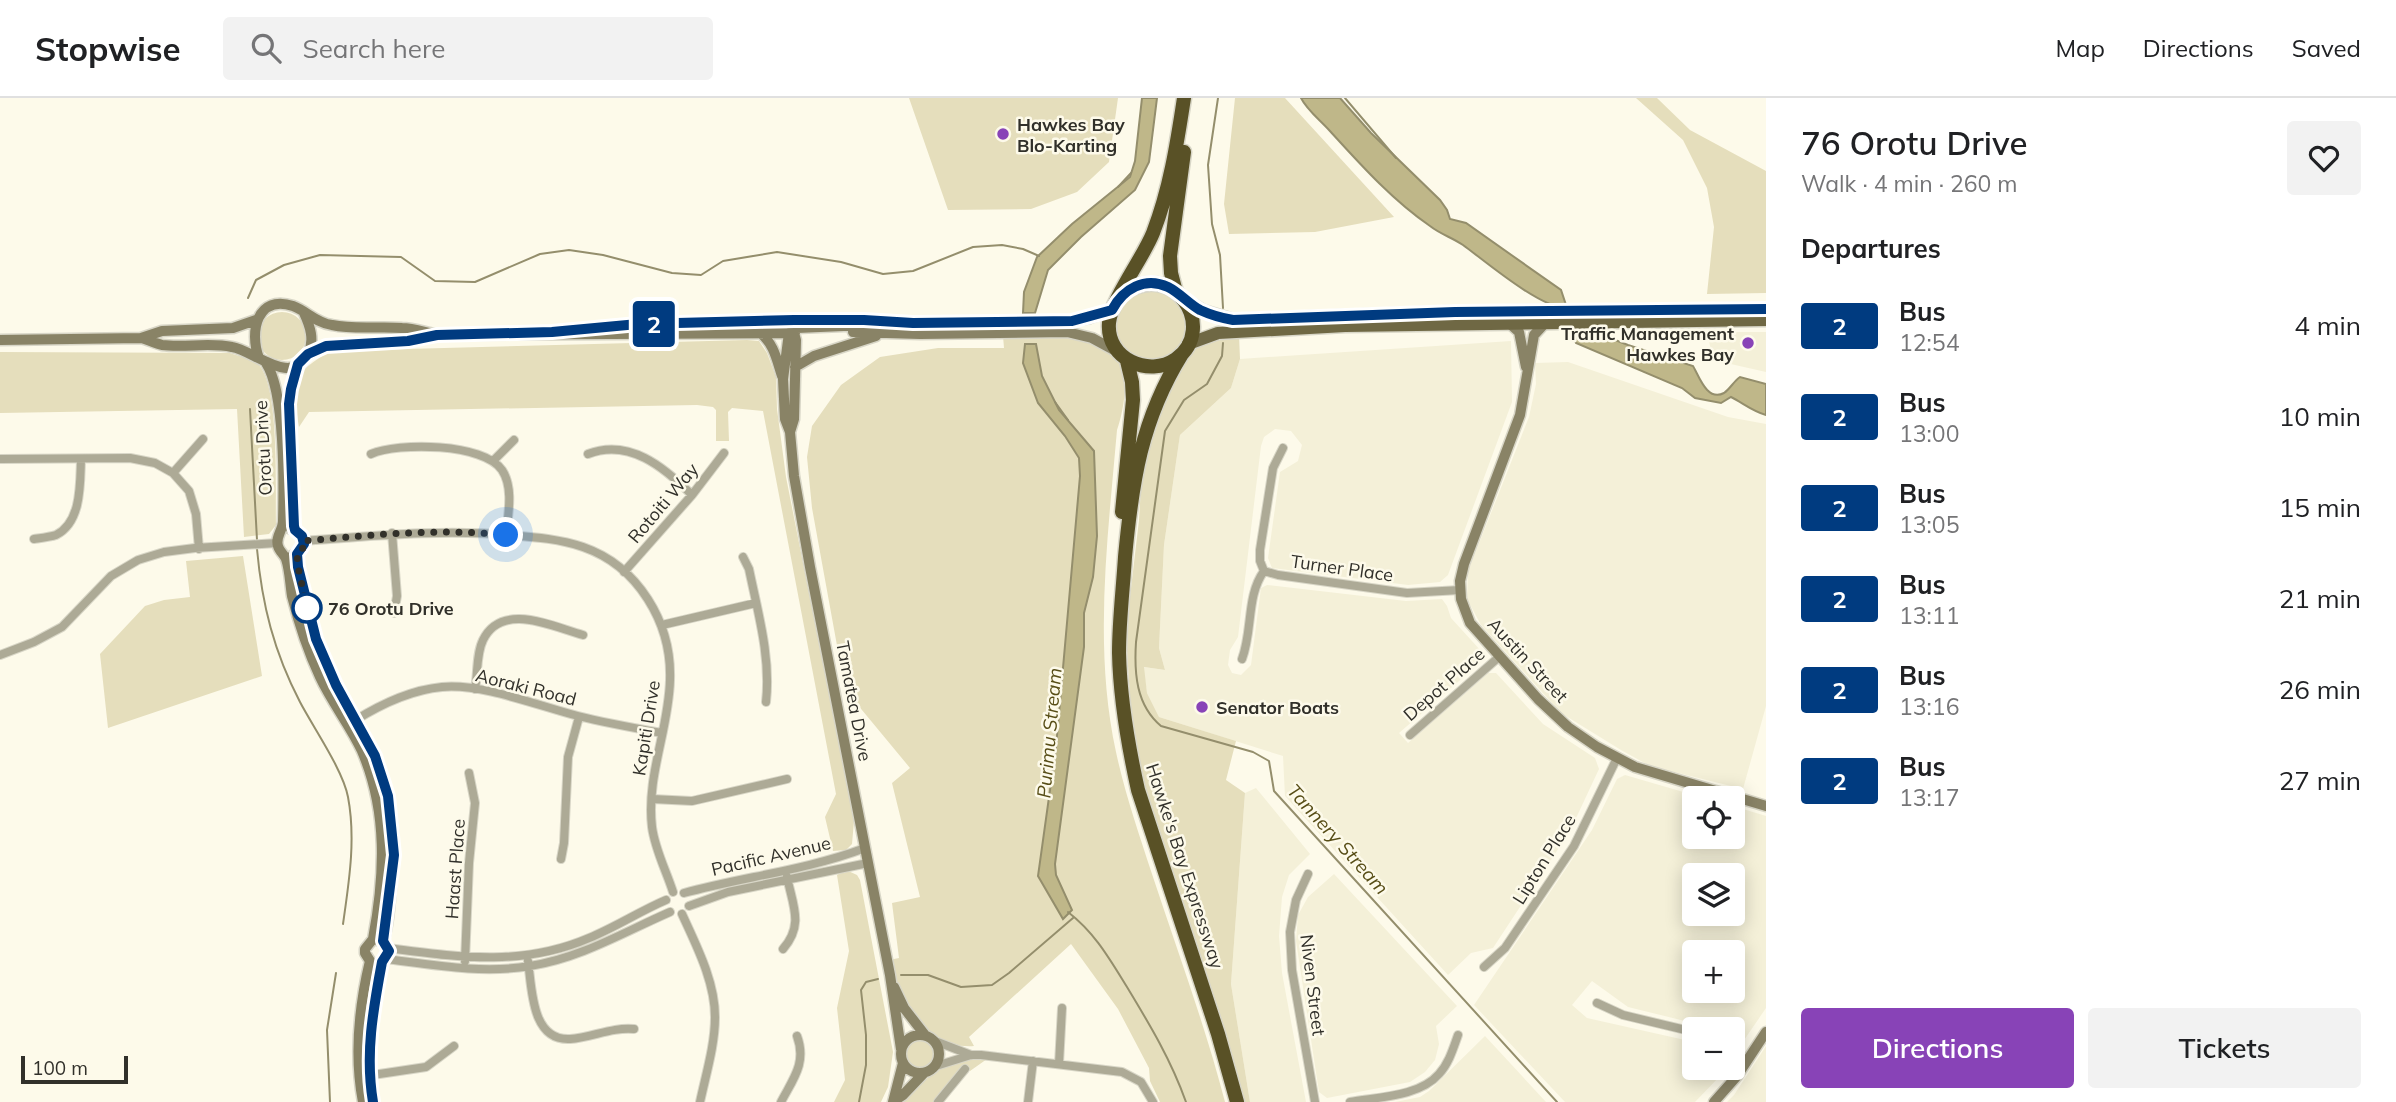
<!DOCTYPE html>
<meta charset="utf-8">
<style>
:root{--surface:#fff;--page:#f2f2f2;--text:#202124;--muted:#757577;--line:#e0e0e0;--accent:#8843b7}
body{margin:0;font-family:Mulish,sans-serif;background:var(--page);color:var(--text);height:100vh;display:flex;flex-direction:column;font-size:26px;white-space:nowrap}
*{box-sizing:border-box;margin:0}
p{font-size:23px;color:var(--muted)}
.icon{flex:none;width:38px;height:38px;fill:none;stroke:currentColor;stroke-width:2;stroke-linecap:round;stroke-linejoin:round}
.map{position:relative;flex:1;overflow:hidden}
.side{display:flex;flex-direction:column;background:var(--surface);width:630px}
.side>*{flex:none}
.badge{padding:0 14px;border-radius:5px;font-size:24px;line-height:46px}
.buttons{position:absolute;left:1682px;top:688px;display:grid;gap:14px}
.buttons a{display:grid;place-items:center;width:63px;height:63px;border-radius:7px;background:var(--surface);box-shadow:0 4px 18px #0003;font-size:35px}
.scale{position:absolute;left:21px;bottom:18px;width:107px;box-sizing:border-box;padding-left:7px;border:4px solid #31302a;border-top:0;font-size:19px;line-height:24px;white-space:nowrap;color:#31302a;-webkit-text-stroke:5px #fdfaea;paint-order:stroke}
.you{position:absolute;width:35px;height:35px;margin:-18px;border:5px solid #fff;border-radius:50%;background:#1a73e8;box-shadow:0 0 0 10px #1a73e833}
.map>.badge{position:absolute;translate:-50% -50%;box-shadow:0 0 0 4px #fff}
h2{padding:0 35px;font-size:26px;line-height:63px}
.round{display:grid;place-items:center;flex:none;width:74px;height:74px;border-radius:7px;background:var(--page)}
.head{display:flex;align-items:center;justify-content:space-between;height:119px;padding:0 35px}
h1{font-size:33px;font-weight:600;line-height:52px}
.action{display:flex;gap:14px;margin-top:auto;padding:14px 35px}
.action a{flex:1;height:80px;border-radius:7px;background:var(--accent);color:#fff;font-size:28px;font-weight:600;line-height:80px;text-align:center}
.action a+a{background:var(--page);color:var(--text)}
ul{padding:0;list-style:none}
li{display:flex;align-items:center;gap:21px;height:91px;padding:0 35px}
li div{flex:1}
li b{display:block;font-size:26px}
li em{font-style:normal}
li .badge{min-width:77px;font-weight:700;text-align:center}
header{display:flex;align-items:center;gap:42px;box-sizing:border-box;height:98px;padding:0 35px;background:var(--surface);border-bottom:2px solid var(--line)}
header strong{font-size:33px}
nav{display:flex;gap:38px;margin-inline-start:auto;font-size:24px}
.search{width:490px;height:63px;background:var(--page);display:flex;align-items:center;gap:18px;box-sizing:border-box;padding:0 24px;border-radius:7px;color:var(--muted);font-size:26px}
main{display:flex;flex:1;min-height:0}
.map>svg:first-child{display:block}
.built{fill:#f4f0d8;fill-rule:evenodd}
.green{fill:#e5debc}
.water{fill:#bfb789;stroke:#948e6c;stroke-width:2}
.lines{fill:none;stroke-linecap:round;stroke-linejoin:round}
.stream{stroke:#948e6c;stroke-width:2}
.street-casing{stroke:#d8d6c7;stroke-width:10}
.secondary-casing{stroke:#d8d6c7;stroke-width:13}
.primary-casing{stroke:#d8d6c7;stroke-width:15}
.highway-casing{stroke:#d8d6c7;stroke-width:17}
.street{stroke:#adaa96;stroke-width:8}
.secondary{stroke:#898366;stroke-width:10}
.primary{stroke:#6f6844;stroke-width:12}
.highway{stroke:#595126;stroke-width:14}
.line-casing{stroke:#fff;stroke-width:16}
.line{stroke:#003b80;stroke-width:10}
.walk{stroke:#31302a;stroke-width:7;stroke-dasharray:0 12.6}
.poi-dot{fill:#8843b7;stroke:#fdfaea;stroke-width:2.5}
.stop-dot{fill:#fff;stroke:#003b80;stroke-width:3.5}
.labels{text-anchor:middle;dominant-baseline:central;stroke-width:5;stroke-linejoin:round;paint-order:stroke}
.poi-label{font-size:18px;font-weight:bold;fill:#31302a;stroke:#fdfaea;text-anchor:start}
.street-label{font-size:18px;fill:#31302a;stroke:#fdfaea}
.stop-label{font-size:18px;font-weight:bold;fill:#31302a;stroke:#fdfaea;text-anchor:start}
.water-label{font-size:19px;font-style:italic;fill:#574d16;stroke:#fdfaea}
</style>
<header>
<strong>Stopwise</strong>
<div class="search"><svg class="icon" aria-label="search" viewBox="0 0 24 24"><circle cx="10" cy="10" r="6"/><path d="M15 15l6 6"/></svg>Search here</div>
<nav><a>Map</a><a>Directions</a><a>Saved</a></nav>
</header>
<main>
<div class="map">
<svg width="1766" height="1004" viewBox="0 0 1766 1004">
<rect width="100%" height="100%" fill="#fdfaea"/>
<path class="built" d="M 1707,234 L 1766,234 L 1766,274 L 1713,262 Z
M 1511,243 L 1512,304 L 1448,477 L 1440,484 L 1408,487 L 1272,470 L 1268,460 L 1280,374 L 1298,363 L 1302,347 L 1291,333 L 1275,331 L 1264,339 L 1261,348 L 1238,539 L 1230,552 L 1228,567 L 1232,575 L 1241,577 L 1251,567 L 1261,490 L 1267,487 L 1406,503 L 1442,501 L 1447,508 L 1451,520 L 1482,554 L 1481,564 L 1399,635 L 1408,645 L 1488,575 L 1496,575 L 1543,626 L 1595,660 L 1599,671 L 1570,733 L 1493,850 L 1471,855 L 1448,877 L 1285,698 L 1283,658 L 1159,619 L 1147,595 L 1143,569 L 1165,572 L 1159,550 L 1164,447 L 1180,337 L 1231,290 L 1240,261 Z
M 1568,264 L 1728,319 L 1766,326 L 1766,608 L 1743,691 L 1650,668 L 1621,652 L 1561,615 L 1481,527 L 1467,501 L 1468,473 L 1529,319 L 1536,286 L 1535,265 Z
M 1625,677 L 1704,700 L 1694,700 L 1694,738 L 1732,738 L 1733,708 L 1766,718 L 1766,910 L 1740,948 L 1733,948 L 1732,931 L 1702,931 L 1689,924 L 1628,909 L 1592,883 L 1572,907 L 1587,920 L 1685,942 L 1694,948 L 1694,970 L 1721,970 L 1722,976 L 1695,1004 L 1565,1004 L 1474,907 L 1592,732 L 1617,681 ZM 1694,777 L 1732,777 L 1732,816 L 1694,816 ZM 1732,854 L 1732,892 L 1694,892 L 1694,854 Z
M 1256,690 L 1310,756 L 1289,777 L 1282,799 L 1279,838 L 1282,875 L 1306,1004 L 1250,1004 L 1231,886 L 1245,695 Z
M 1334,776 L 1457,908 L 1436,928 L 1439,946 L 1435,962 L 1425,974 L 1410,984 L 1327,1000 L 1319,994 L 1296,843 L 1298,817 L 1308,799 Z
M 1485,938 L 1546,1004 L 1395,1004 L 1420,999 L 1429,993 Z
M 1766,948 L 1766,1004 L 1727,1004 L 1734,997 Z"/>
<path class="green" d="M 909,0 L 1118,0 L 1109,64 L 1077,94 L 1031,111 L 948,112 Z
M 1235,0 L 1285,0 L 1394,119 L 1315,134 L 1229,136 L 1224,106 Z
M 1636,0 L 1657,0 L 1690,32 L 1766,73 L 1766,195 L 1707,196 L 1714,129 L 1707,90 L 1683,42 Z
M1115 227a36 36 0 1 1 72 0a36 36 0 1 1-72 0Z
M258 238a24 24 0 1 1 48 0a24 24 0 1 1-48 0Z
M 1239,237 L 1240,261 L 1231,290 L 1180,337 L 1164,447 L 1159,550 L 1165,572 L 1144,569 L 1147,595 L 1159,619 L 1236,643 L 1226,682 L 1245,695 L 1231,886 L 1250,1004 L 1242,1004 L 1228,942 L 1153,720 L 1139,670 L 1132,630 L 1127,552 L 1128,516 L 1139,422 L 1143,357 C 1150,331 1177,257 1201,246 C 1212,240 1226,239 1239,237 Z
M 1003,238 C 1022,238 1044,235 1063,238 C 1082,240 1112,249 1121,267 C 1129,283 1123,315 1117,332 C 1108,438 1093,548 1116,654 C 1125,696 1139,736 1152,776 C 1177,852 1205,927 1225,1004 L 1160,1004 L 1150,983 L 1149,970 L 1118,911 L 1071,846 L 969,939 L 974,948 C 949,950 921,936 907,915 C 898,901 894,878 889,862 L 899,860 L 892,805 L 920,799 L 892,685 L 910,670 L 857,606 L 848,608 L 812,410 L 807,359 L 812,328 L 841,287 L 880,259 L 938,250 L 1004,250 Z
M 747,242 L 759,243 L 767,255 L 776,279 L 777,311 L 786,379 L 854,723 L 852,746 L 846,752 L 833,753 L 825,719 L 836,696 L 763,313 L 732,310 L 728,314 L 729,343 L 716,343 L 716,312 L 713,309 L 697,307 L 309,314 L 299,329 C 292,287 291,275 331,253 Z
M 0,254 L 230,255 C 238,258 253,261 259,267 C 280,291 275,393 276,427 L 269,436 L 244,439 L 237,311 L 0,315 Z
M 243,458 L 262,578 L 108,630 L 100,556 L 145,508 L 164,502 L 190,499 L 186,463 Z
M 846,772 L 857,777 L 860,782 L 893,954 L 888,989 L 881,1004 L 834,1004 L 845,982 L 837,910 L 849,853 L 837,777 Z
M906 956a14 14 0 1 1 28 0a14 14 0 1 1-28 0Z
M 971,961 L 987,961 L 970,973 L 964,968 L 933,1004 L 903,1004 C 921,981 942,966 971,961 Z"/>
<path class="water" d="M 1142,0 L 1157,0 L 1149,64 L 1135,92 L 1081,139 L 1048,172 L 1035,215 L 1023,215 L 1024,194 L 1037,159 L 1072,126 L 1130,79 L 1135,63 Z
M 1301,0 L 1340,0 L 1371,35 L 1440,102 L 1447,112 L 1450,121 L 1466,125 L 1561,192 L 1567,210 C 1541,211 1485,163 1463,147 C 1453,140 1440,136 1430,128 C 1392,102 1360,66 1329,32 C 1320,22 1307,12 1301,0 Z
M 1571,234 L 1595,234 L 1628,247 L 1693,268 C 1699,278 1707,304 1724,295 C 1730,291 1734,283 1740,279 L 1766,286 L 1766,317 C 1752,313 1743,305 1731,299 L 1721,305 L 1695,300 L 1682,290 L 1576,245 Z
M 1025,246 L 1036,246 L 1042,278 L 1059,312 L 1094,353 L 1097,438 L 1093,479 L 1084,515 L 1084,549 L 1055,766 L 1056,777 L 1072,812 L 1063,821 L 1038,778 L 1056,649 L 1080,378 L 1079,360 L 1065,338 L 1038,305 L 1023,265 Z"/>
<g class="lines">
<path class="stream" d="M 1218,0 L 1208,67 L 1212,126 L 1220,157 L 1223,210
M 1345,0 L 1396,60
M 1118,89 L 1131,75
M 248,200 L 256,182 L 284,167 L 320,157 L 401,159 L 435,183 L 475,184 L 540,156 L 569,152 L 603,157 L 672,175 L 701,177 L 723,163 L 777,154 L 841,164 L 883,176 L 913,173 L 973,149 L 1002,147 L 1023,151 L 1039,158
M 1223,245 L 1222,258 L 1207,286 L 1184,302 L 1165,333 L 1136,544 C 1134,575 1136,607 1161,628 L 1253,654 L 1269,663 L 1274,693 L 1557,1004
M 1055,304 L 1068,322
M 250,311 L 257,442
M 257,451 C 262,507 274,554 300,604 C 313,629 343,672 348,699 C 356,741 349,784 343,826
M 1068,814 C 1095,835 1109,860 1127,889 C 1150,927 1171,962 1186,1004
M 901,877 L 928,877 L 961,889 L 992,887 L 1009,875 L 1073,820
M 330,1004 L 327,932 L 336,875
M 859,1004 L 866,967 L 866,937 L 861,892 L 866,884 L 878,881"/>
<g class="street-casing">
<path id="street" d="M 1283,350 L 1273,370 L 1260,452 L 1260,463 L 1264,473 L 1278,477 L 1407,495 L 1460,492
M 371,356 C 398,344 484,345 502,372 C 514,390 508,417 506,437
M 588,356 C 629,340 664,369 692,397
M 0,361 L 130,360 L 155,365 L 173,375 L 189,393 L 196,416 L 199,451
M 493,363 L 514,342
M 173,375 L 203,341
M 392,435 L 397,498 L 394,515
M 34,441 C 41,440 50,439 56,437 C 82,424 80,385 81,361
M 303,443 C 373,438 440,431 510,437 C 534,439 560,441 583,449 C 638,468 672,525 670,582 C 669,631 646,678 652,729 C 655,752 666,772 673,794
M 743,459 L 749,471 C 758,515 771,559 766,604
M 624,474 L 692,397 L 724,355
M 662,527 L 756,505
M 0,557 L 34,544 L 62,529 L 111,478 L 138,462 L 164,454 L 195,450 L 277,445
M 1242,561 C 1253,532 1246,498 1264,473
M 475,591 C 478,576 476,556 483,542 C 502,503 553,529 583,537
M 354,623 C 381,606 410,592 442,589 C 481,585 539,608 578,618 C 606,625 634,630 662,635
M 1410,637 L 1499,559
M 652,701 L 692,703 L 787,681
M 561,761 L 564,745 L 568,659 L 579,619
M 1308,776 L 1296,802 L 1290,834 L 1292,872 L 1315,1004
M 684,795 C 743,779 807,772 865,750
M 689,808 L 728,794 L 868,765
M 682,816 C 696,847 715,883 715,919 C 715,947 706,976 700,1004
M 388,850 C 458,859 522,869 589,840 C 616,829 640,813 666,802
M 783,851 C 804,827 793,808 787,779
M 386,861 C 433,867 483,876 530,868 C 581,860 624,834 670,814
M 465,863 L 469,765 L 475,705 L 469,675
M 528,863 C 532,890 531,943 570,941 C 593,939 612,929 634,931
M 1484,869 L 1505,850 L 1574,748 L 1617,660
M 1597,905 L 1623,917 L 1694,934
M 935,943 L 971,957
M 1732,958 L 1745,966
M 1059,966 L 1062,910
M 936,968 L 971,957 L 981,957 L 1122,974 L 1141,984 L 1153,1004
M 366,978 L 426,969 L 454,948
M 781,1004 C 793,981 807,965 797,938
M 938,1004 L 965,971
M 1028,1004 L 1033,963
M 1350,1004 C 1377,999 1419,999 1439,976 C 1449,965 1453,951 1458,937"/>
</g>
<g class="secondary-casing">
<path id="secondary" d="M 1547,223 L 1534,237 L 1520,317 L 1464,466 L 1460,483 L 1461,501 L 1470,525 L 1538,601 L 1568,629 L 1597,649 L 1635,669 L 1766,708
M 908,224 L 1072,223 L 1090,220 L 1112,212
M 1508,224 L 1519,234 L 1526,269
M 604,230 L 638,226 L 811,222
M 853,234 L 920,236 L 1067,234 L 1092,240 L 1116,253
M 760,235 C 774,245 777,263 782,278
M 141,240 L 162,233 L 233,230 L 256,222
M 0,242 L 141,240 C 148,242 155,245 162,247 C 185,250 209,244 232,249 C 253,252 292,290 308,256 C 315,242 310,228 304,215
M 308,256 L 326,248 L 408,243 L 437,237 L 795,235
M 259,260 C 249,234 257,196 293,208 C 307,213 316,225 332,227 C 355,232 379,228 402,230 C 413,230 424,234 434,236
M 266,265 C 285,294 284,386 283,423 C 283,432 275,439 278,448 C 279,453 284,456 286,461 C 290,473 290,486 292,498 C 299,526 308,553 320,579 C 332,605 350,627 362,653 C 388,714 385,777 373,841
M 795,269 L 814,258 L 876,238
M 790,334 L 794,321 L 796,242 L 794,235
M 291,431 L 299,434 L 304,446 L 300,453 L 292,458
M 295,432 L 289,306 L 298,266
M 297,456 C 299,500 316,550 337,588 C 350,612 365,634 375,659 C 392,701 397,746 391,790 C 389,807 389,827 383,843
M 370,863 L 365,855 L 365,851 L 373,841
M 894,889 L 904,910 L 925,937
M901 956a19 19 0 1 1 38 0a19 19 0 1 1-38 0Z
M 901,951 L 890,877 L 810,469 L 794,378 L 790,334 L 785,321 L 783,281 L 789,235 L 797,230 L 913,225
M 894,1003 L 903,997 L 924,975
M 363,1004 C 354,957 359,909 370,863
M 373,1004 C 366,962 368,909 381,867 C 383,862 387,859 389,854 L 386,846 L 376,841
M 893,1004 L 903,965
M 1714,1004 L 1737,978 L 1766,934"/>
</g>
<g class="primary-casing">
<path id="primary" d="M 1183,201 L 1203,213 L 1233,222 L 1455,214 L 1766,211
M 1188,246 L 1218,235 L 1345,228 L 1766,222"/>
</g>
<g class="highway-casing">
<path id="highway" d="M 1176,194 L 1171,175 L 1170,158 L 1184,54
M 1120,198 C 1173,157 1219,230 1176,261 C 1149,280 1106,261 1109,225 C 1111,202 1143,160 1153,135 C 1170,91 1177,46 1184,0
M 1182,256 C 1141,322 1132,384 1125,459 C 1123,491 1119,523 1119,555 C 1120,601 1128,647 1138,692 L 1218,936 L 1237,1004
M 1122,414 L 1133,302 L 1132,284 L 1127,263"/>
</g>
<use href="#street" class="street"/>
<use href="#secondary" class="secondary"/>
<use href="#primary" class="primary"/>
<use href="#highway" class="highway"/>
</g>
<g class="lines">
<g class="line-casing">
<path id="line" d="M 373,1004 C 365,956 373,912 382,864 L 389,853 L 383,843 L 394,757 L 388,698 L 375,658 L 336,587 L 316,541 L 298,469 L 297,456 L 304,446 L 302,438 L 295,432 L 294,428 L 289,306 L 291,291 L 298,266 L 308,256 L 326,248 L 408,243 L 437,237 L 552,234 L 638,226 L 794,222 L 864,222 L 913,225 L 1072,223 L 1112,212 C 1123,191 1145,178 1168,189 C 1180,195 1189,206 1200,212 C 1211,217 1221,220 1233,222 L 1455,214 L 1766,211"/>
</g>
<use href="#line" class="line"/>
<path class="walk" d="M 307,510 L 298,469 L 297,456 L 303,450 L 303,443 C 371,437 438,430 506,437"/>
</g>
<g class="poi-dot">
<circle cx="1003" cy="36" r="7"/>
<circle cx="1748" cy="245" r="7"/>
<circle cx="1202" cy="609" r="7"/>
</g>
<circle class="stop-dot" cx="307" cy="510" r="14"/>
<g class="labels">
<g class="poi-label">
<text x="1017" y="26">Hawkes Bay<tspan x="1017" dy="21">Blo-Karting</tspan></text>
<text x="1734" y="235" text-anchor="end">Traffic Management<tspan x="1734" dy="21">Hawkes Bay</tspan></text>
<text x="1216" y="609">Senator Boats</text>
</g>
<g class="street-label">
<text transform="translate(263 350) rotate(-93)">Orotu Drive</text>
<text transform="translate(663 405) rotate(-50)">Rotoiti Way</text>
<text transform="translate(1342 470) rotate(8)">Turner Place</text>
<text transform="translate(1528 562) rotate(47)">Austin Street</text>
<text transform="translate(1444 586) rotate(-41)">Depot Place</text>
<text transform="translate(526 589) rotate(14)">Aoraki Road</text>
<text transform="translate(854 603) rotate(79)">Tamatea Drive</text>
<text transform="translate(646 630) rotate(-81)">Kapiti Drive</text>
<text transform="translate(771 758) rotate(-13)">Pacific Avenue</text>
<text transform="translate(1544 761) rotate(-58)">Lipton Place</text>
<text transform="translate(1185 768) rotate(72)">Hawke's Bay Expressway</text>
<text transform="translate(455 771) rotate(-86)">Haast Place</text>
<text transform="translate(1313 887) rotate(83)">Niven Street</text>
</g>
<g class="stop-label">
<text x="328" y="510">76 Orotu Drive</text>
</g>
<g class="water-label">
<text transform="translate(1049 635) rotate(-85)">Purimu Stream</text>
<text transform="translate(1338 741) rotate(48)">Tannery Stream</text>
</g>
</g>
</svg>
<div class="buttons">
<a><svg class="icon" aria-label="locate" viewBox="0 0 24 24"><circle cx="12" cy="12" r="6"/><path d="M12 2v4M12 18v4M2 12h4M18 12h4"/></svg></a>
<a><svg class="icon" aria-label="layers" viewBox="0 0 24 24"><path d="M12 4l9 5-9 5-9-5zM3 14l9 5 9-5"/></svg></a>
<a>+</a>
<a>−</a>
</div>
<div class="scale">100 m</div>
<div class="you" style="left:506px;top:437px"></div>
<b class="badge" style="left:654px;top:226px;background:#003b80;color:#fff">2</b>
</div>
<section class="side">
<div class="head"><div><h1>76 Orotu Drive</h1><p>Walk · 4 min · 260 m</p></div><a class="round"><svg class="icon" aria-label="heart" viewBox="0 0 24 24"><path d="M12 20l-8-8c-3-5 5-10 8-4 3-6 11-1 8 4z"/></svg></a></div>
<h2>Departures</h2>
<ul>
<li><span class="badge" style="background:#003b80;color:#fff">2</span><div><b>Bus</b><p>12:54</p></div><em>4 min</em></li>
<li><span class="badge" style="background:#003b80;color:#fff">2</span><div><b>Bus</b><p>13:00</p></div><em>10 min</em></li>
<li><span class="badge" style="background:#003b80;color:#fff">2</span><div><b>Bus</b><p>13:05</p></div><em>15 min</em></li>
<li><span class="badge" style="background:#003b80;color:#fff">2</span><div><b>Bus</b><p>13:11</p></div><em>21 min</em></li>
<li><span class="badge" style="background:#003b80;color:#fff">2</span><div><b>Bus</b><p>13:16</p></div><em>26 min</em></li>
<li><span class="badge" style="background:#003b80;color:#fff">2</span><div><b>Bus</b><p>13:17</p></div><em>27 min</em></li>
</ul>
<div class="action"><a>Directions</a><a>Tickets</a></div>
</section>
</main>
